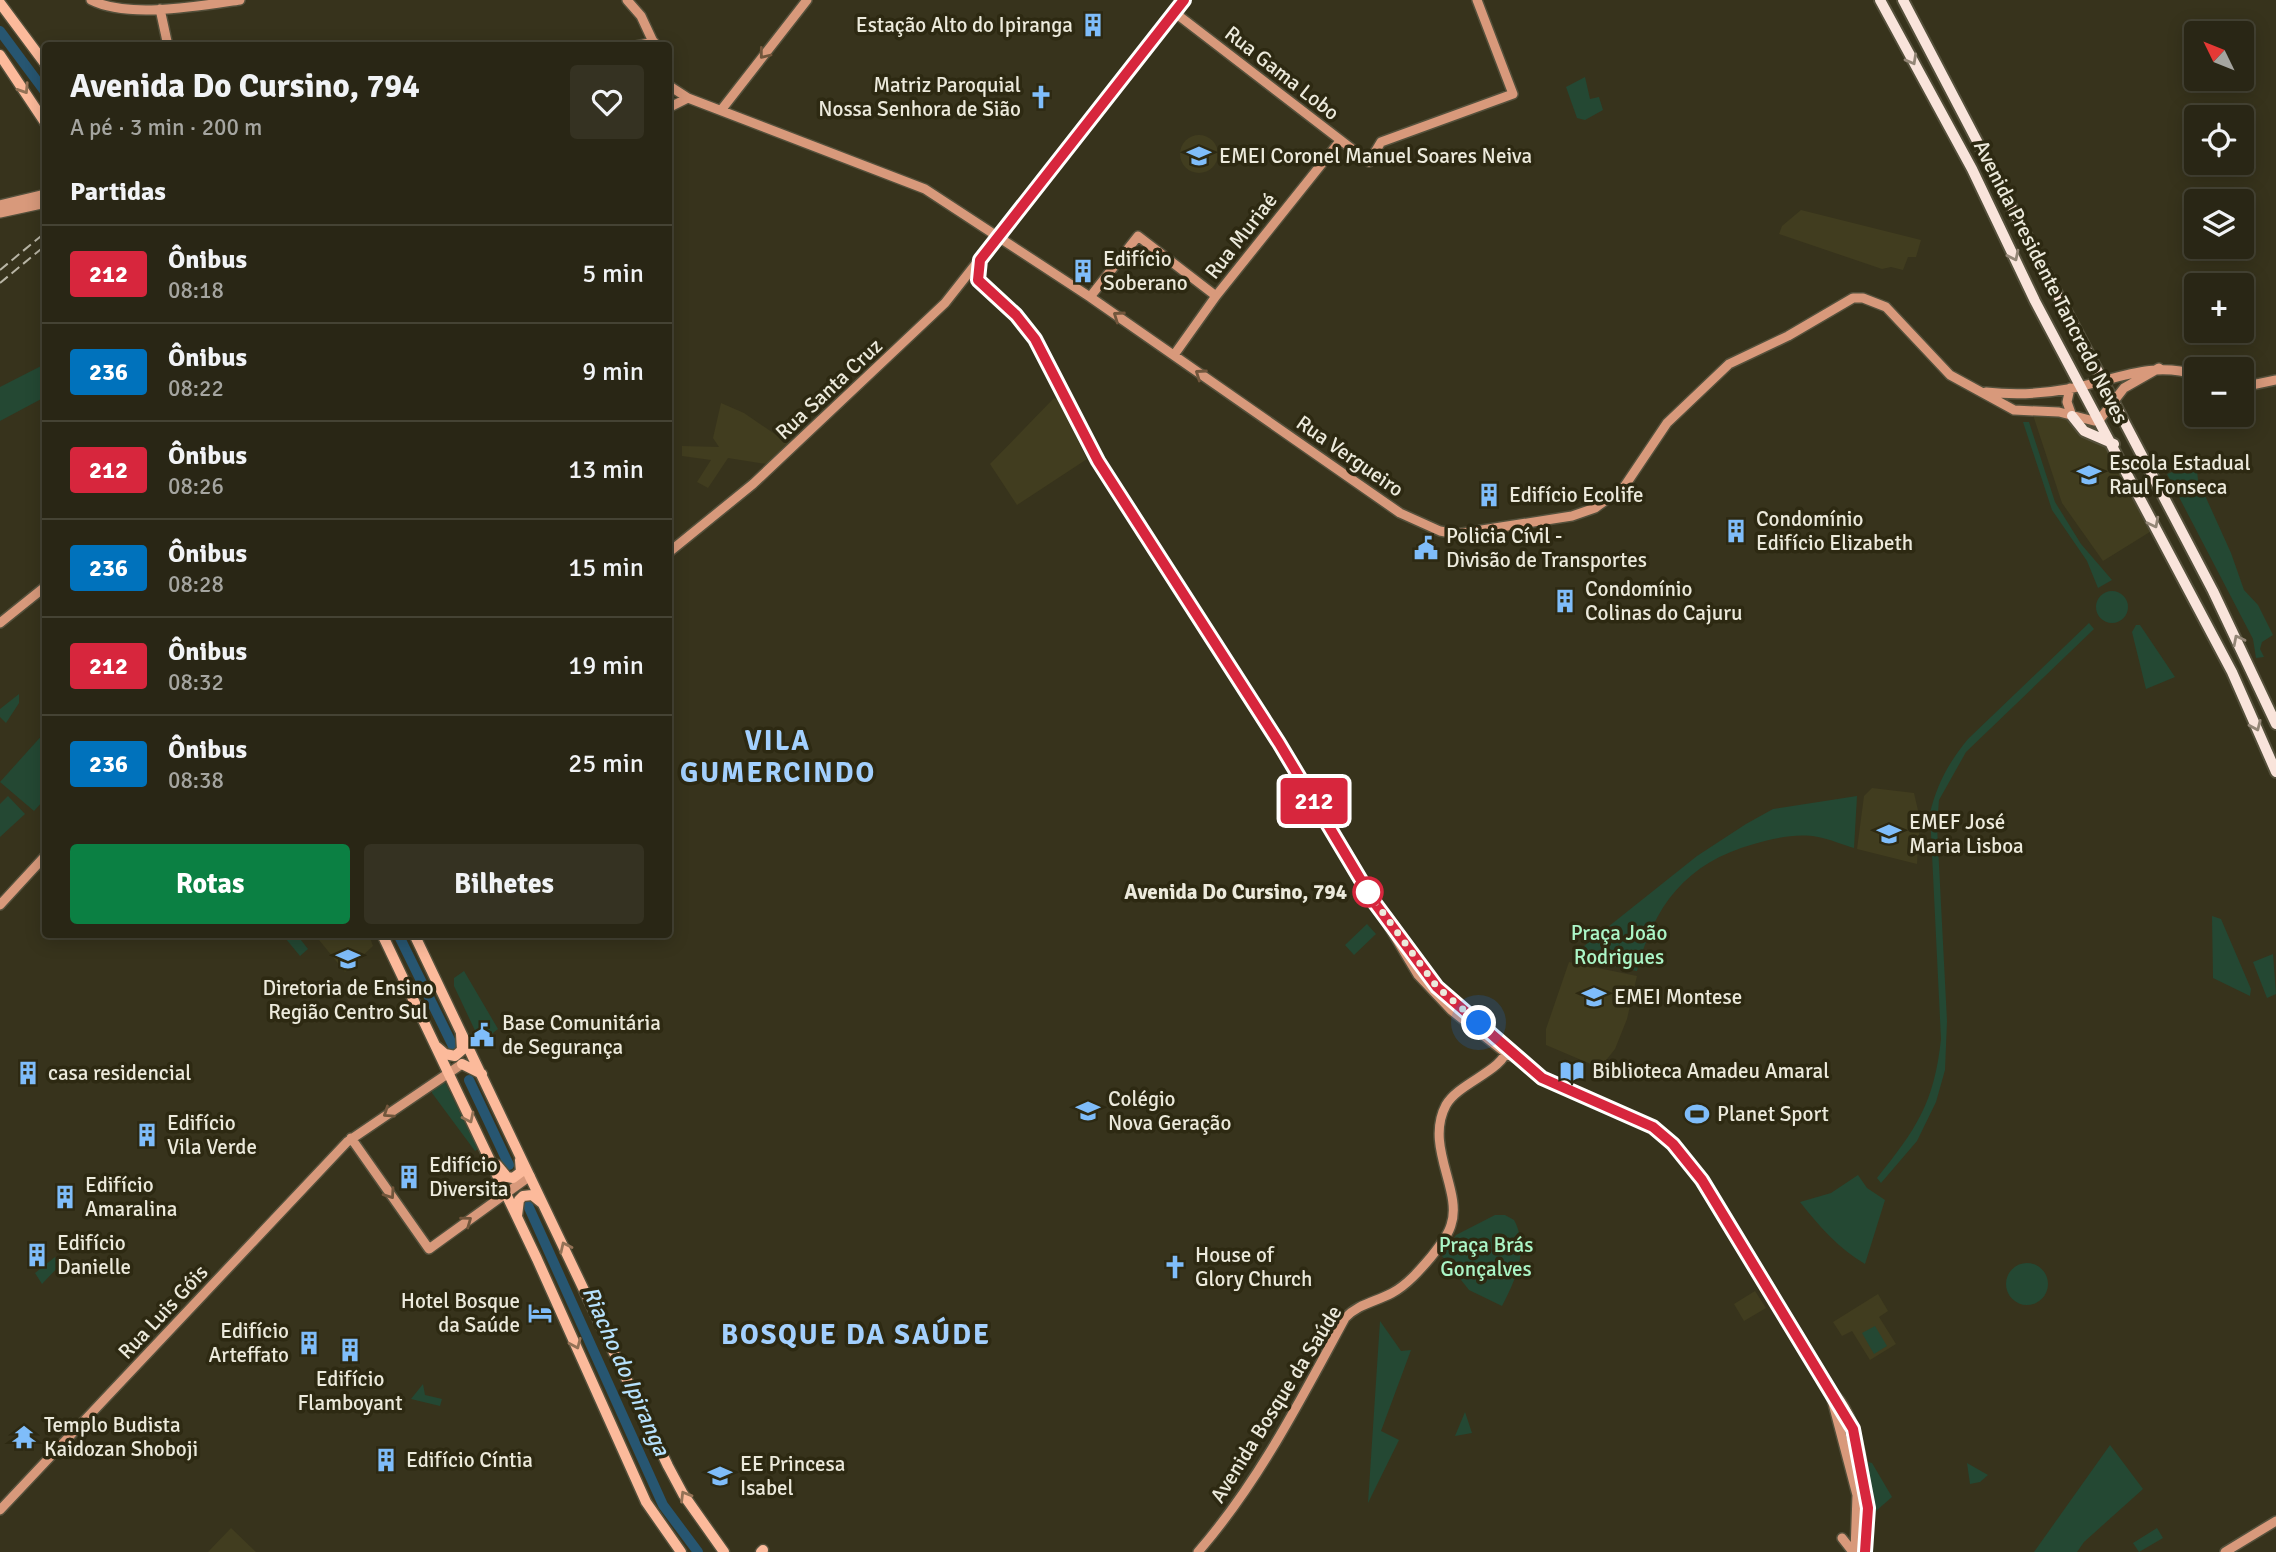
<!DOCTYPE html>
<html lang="pt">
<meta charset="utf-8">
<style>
:root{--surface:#292615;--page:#353222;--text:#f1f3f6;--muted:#a5a5a0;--line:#454334;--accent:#0b8043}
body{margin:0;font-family:Signika,sans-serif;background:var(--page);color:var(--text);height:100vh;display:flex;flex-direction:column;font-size:26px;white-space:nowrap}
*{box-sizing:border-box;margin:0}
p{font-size:23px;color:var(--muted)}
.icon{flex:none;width:38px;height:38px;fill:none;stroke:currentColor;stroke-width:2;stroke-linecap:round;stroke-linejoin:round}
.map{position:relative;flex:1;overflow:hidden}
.details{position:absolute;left:42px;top:42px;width:630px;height:896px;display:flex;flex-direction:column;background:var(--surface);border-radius:7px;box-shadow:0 4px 18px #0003,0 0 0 2px var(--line)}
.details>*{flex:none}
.badge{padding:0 14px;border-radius:5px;font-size:24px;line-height:46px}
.needle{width:46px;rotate:313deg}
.buttons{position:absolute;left:2184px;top:21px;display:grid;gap:14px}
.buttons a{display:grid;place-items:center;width:70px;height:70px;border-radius:7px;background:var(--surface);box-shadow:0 4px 18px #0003,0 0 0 2px var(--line);font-size:35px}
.you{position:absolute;width:35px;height:35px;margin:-18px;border:5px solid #fff;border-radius:50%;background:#1a73e8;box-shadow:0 0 0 10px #1a73e833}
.map>.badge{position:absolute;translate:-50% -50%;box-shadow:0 0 0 4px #fff}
h2{padding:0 28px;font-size:26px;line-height:63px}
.round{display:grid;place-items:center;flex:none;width:74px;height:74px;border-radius:7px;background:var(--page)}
.overview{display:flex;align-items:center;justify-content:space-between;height:119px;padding:0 28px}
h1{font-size:33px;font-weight:700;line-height:52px}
.action{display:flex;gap:14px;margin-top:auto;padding:14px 28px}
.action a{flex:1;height:80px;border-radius:7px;background:var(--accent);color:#fff;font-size:28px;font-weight:700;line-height:80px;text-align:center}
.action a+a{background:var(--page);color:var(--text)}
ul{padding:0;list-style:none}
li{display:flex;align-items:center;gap:21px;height:98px;padding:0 28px;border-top:2px solid var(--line)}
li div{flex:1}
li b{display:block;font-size:26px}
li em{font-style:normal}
li .badge{min-width:77px;font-weight:700;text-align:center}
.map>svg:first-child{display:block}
.built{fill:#413d1f}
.green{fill:#244833}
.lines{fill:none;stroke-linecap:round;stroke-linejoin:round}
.river{stroke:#275671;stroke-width:10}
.secondary-casing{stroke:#54503b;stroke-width:12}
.primary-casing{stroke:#54503b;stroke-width:13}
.highway-casing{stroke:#54503b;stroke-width:14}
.secondary{stroke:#d8997b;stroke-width:9}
.primary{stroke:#fcba9b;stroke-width:10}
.highway{stroke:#f9e4db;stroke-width:10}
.rail{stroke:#b8b5a5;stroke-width:2;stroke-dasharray:10 5;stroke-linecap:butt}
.oneway{stroke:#71563c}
.oneway2{stroke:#938676}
.oneway3{stroke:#947256}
.line-casing{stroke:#fff;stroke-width:16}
.line{stroke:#d7263d;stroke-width:10}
.walk{stroke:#eceadc;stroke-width:7;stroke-dasharray:0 12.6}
.stop-dot{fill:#fff;stroke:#d7263d;stroke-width:3.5}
.labels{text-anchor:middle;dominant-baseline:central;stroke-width:7;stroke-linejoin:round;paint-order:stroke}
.poi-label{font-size:21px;fill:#eceadc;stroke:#2d2912;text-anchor:start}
.street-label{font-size:21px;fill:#eceadc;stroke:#2d2912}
.stop-label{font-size:21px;font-weight:bold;fill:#eceadc;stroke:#2d2912;text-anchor:end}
.park-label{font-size:21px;fill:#abf6c7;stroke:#2d2912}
.water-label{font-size:23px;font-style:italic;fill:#b6e1fd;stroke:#2d2912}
.district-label{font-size:28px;font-weight:bold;letter-spacing:2px;fill:#a3d0fe;stroke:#2d2912}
</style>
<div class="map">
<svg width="2276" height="1552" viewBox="0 0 2276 1552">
<rect width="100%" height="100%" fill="#37331c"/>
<path class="built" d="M1180 154a19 19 0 1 1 38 0a19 19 0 1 1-38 0Z
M 1801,210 L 1921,240 L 1916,257 L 1908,257 L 1903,270 L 1891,267 L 1882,269 L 1779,234 L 1782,226 Z
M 1054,398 L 1058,400 L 1087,459 L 1017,505 L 990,464 Z
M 721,403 L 744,413 L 788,443 L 766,464 L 728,458 L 708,488 L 697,482 L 711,460 L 682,456 L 682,446 L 719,447 L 713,438 Z
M 2052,414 L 2068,417 L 2111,446 L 2153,530 L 2103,561 L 2062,503 L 2033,415 Z
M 1872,788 L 1914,793 L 1920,819 L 1917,864 L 1857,849 L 1864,796 Z
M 315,935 L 369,935 L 373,946 L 345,972 Z
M 1569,962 L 1637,976 L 1627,1019 L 1615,1049 L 1600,1068 L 1546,1045 L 1546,1029 Z
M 1755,1291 L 1766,1308 L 1744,1321 L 1734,1304 Z
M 1878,1294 L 1888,1311 L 1879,1317 L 1896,1344 L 1870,1360 L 1852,1331 L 1842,1336 L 1833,1322 Z
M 231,1528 L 256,1552 L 208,1552 Z"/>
<path class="green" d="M 1585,77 L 1590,99 L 1599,97 L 1603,110 L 1585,120 L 1577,118 L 1566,87 Z
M 45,364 L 45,397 L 0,421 L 0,387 Z
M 2023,422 L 2029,422 L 2055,502 L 2081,544 L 2112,580 L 2098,588 L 2087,561 L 2052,510 Z
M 2204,460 L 2197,471 L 2198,480 L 2231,553 L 2244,590 L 2258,605 L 2273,635 L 2262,642 L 2260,649 L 2264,657 L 2256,658 L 2253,639 L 2167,474 Z
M2096 607a16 16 0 1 1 32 0a16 16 0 1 1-32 0Z
M 2089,623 L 2094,629 L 1966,752 L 1939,800 L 1937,826 L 1947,1021 L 1945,1070 L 1936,1102 L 1917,1141 L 1881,1183 L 1877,1178 C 1916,1129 1934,1104 1941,1039 L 1930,813 C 1937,784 1949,762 1968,739 Z
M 2136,625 L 2140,625 L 2175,677 L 2146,689 L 2132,632 Z
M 19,694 L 19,703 L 6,723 L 0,717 L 0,709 Z
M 45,732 L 45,799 L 34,811 L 0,782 Z
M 8,796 L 25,814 L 0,837 L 0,804 Z
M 1857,796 L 1854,848 C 1843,845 1830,839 1818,837 C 1797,833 1774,838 1754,844 C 1686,863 1654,905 1637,971 L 1575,959 L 1579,950 L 1697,856 L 1746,824 L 1773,809 Z
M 2212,916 L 2221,919 L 2251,989 L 2250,996 L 2213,978 Z
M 1367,924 L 1376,934 L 1354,955 L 1345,945 Z
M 291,935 L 297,935 L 308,949 L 300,956 L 286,939 Z
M 2273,954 L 2276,994 L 2267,998 L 2253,962 Z
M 464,971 L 498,1029 L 484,1040 L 479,1039 L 454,986 L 454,978 Z
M 444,1080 L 478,1149 L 475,1151 L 432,1093 L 432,1089 Z
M 1858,1175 L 1867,1188 L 1885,1200 L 1865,1264 C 1838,1248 1819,1226 1800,1202 L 1831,1193 Z
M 1495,1215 L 1505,1215 L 1514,1220 C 1530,1249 1515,1281 1502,1306 L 1469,1290 L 1442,1256 L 1456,1235 Z
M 55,1257 L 60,1265 L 42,1284 L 35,1273 Z
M2006 1284a21 21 0 1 1 42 0a21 21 0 1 1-42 0Z
M 1380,1321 L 1401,1351 L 1411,1350 L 1381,1431 L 1399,1440 L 1368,1503 Z
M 1875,1326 L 1887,1346 L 1874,1354 L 1862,1333 Z
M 423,1384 L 425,1395 L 442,1399 L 440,1406 L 411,1399 Z
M 1465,1412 L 1472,1433 L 1455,1436 Z
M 2110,1445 L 2143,1489 L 2084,1542 L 2077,1552 L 2034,1552 Z
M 1868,1462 L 1872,1463 L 1892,1497 L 1876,1511 L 1873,1508 Z
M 1967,1463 L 1988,1475 L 1980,1482 L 1970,1484 Z
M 2157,1528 L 2163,1538 L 2139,1552 L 2133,1543 Z"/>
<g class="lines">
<path class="river" d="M 0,31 L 46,93
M 398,934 L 453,1046
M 469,1080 L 509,1165
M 526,1201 L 663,1505 L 698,1552"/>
<g class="secondary-casing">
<path id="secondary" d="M 91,0 C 128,19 199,6 240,0
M 627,0 L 641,16 L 655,46
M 160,9 L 168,46
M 1174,12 L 1369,162 L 1381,142 L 1513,94 L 1477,0
M 635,46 L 654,42
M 668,85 L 688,98 L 925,189 L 1090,297 L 1400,513 L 1440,531 L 1456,534 L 1572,516 L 1595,508 L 1624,487 L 1667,423 L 1729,364 L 1788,336 L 1853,298 L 1863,298 L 1886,307 L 1950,375 L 2014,410 L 2059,412 L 2094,421 L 2100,419 L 2124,388 L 2159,368
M 668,108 L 688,98
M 722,109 L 807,0
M 0,205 L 46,194
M 0,213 L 46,203
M 978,280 L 1016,315 L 1035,339 L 1098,461 L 1279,743 L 1418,975 L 1451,1010 L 1507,1054 L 1523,1062
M 1090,297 L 1138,236 L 1216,296
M 1174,355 L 1216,296 L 1340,141
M 2242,387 L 2276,380
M 2070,388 L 2067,402 L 2072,416
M 1986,392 C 2014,395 2041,394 2068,389 C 2113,381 2151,360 2196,375
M 668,553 L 753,484 L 945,303 L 1184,0
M 0,623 L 46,586
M 0,905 L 46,855
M 1387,916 L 1437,987 L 1542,1078 L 1644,1122 L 1659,1132 L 1690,1163 L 1829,1390 C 1865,1414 1870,1513 1865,1552
M 351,1138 L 429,1249 L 530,1176
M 1830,1392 L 1857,1495 L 1855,1552
M 0,1510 L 347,1142 L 462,1064
M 1842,1538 L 1853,1552
M 1198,1552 C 1258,1483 1301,1399 1345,1318 C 1358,1304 1375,1302 1392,1293 C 1407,1285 1420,1270 1431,1257 C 1438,1248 1448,1236 1451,1225 C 1463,1191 1424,1146 1446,1105 C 1458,1083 1505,1070 1507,1048
M 2225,1552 L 2276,1521"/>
</g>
<g class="primary-casing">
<path id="primary" d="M 0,3 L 46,65
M 0,55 L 46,124
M 382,934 L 537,1259 L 646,1502 L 681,1552
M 414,934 L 668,1466 L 683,1494 L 724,1552
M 437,1047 L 445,1054 L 455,1056 L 462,1050 L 461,1034
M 462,1064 L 482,1074
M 497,1165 L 507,1177 L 513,1178 L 521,1172 L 520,1160
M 517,1216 L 519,1200 L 523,1196 L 532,1195 L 543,1204
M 761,1552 L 763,1550"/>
</g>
<g class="highway-casing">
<path id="highway" d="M 1880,0 L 1972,169 L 2035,301 L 2232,672 L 2276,772
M 1903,0 L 2213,591 L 2276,724
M 2072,416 L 2084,431 L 2114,444"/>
</g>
<use href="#secondary" class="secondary"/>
<use href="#primary" class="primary"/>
<use href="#highway" class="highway"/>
<path class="rail" d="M 0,270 L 46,232
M 0,283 L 46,245"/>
</g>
<defs><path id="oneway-chevron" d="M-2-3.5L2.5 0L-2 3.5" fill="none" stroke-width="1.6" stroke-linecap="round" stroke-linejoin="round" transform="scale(1.75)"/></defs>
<g class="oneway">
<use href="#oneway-chevron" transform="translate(764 54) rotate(128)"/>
<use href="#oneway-chevron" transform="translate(1118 316) rotate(-145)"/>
<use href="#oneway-chevron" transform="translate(1200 374) rotate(-145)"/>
<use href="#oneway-chevron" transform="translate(388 1113) rotate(146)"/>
<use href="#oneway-chevron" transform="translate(390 1194) rotate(55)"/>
<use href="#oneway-chevron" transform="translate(467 1221) rotate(-36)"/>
</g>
<g class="oneway2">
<use href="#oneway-chevron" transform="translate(1912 60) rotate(61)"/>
<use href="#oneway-chevron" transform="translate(2014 256) rotate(64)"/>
<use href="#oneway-chevron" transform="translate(2154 523) rotate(63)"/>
<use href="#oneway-chevron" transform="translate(2238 640) rotate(-117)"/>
<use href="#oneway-chevron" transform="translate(2256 726) rotate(66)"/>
</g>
<g class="oneway3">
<use href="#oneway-chevron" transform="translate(24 89) rotate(57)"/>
<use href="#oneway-chevron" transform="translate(469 1118) rotate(64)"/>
<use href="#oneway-chevron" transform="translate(565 1247) rotate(-115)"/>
<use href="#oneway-chevron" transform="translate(576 1344) rotate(66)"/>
<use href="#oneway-chevron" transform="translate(685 1496) rotate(-121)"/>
</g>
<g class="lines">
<g class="line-casing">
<path id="line" d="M 1184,0 L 980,260 L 978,280 L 1016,315 L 1035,339 L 1098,461 L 1279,743 L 1374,902 L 1437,987 L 1542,1078 L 1653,1127 L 1673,1144 L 1702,1180 L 1853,1429 L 1868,1508 L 1865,1552"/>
</g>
<use href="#line" class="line"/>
<path class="walk" d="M 1368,892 L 1437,987 L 1479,1023"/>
</g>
<defs>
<g id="building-bare" transform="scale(1.89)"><path d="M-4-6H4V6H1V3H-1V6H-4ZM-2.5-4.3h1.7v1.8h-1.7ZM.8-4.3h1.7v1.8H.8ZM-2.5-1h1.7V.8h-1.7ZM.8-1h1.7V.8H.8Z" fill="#7fbdfa" stroke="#2d2912" stroke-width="2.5" paint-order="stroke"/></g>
<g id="church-bare" transform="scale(1.89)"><path d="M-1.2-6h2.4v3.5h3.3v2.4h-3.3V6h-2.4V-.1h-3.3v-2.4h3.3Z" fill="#7fbdfa" stroke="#2d2912" stroke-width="2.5" paint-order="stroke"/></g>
<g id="school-bare" transform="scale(1.89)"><path d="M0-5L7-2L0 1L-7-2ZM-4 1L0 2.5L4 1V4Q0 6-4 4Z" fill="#7fbdfa" stroke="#2d2912" stroke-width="2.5" paint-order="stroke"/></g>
<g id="civic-bare" transform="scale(1.89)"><path d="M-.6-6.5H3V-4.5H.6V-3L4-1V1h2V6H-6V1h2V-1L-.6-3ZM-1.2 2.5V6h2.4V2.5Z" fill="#7fbdfa" stroke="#2d2912" stroke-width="2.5" paint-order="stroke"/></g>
<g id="library-bare" transform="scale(1.89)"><path d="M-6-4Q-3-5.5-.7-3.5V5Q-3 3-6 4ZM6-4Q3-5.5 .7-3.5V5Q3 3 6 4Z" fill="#7fbdfa" stroke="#2d2912" stroke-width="2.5" paint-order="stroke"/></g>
<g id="stadium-bare" transform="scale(1.89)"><path d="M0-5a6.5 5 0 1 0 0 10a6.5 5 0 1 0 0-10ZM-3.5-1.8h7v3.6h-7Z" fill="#7fbdfa" stroke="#2d2912" stroke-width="2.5" paint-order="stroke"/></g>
<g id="hotel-bare" transform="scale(1.89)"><path d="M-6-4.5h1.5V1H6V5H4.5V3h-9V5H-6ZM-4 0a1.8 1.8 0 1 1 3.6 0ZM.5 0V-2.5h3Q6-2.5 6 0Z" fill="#7fbdfa" stroke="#2d2912" stroke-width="2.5" paint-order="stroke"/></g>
<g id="temple-bare" transform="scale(1.89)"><path d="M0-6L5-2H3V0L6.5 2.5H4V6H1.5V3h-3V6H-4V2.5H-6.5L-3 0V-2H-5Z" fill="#7fbdfa" stroke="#2d2912" stroke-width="2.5" paint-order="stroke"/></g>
</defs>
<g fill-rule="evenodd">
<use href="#building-bare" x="1093" y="25"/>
<use href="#church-bare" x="1041" y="97"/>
<use href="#school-bare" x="1199" y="156"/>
<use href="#building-bare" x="1083" y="271"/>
<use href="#school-bare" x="2089" y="475"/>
<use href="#building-bare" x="1489" y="495"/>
<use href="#building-bare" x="1736" y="531"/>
<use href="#civic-bare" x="1426" y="548"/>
<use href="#building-bare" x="1565" y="601"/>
<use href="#school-bare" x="1889" y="834"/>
<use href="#school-bare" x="348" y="959"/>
<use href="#school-bare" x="1594" y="997"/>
<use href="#civic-bare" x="482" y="1035"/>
<use href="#library-bare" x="1572" y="1071"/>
<use href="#building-bare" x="28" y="1073"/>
<use href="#school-bare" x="1088" y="1111"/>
<use href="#stadium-bare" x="1697" y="1114"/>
<use href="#building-bare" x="147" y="1135"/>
<use href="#building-bare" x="409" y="1177"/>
<use href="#building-bare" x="65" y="1197"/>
<use href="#building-bare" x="37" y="1255"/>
<use href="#church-bare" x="1175" y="1267"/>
<use href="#hotel-bare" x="540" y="1313"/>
<use href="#building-bare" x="309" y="1343"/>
<use href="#building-bare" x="350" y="1350"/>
<use href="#temple-bare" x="24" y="1437"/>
<use href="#building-bare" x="386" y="1460"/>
<use href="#school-bare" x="720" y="1476"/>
</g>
<circle class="stop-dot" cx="1368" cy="892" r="14"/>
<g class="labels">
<g class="poi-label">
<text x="1073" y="25" text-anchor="end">Estação Alto do Ipiranga</text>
<text x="1021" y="85" text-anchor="end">Matriz Paroquial<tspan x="1021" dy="24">Nossa Senhora de Sião</tspan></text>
<text x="1219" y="156">EMEI Coronel Manuel Soares Neiva</text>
<text x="1103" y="259">Edifício<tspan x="1103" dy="24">Soberano</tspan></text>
<text x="2109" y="463">Escola Estadual<tspan x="2109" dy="24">Raul Fonseca</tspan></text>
<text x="1509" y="495">Edifício Ecolife</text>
<text x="1756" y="519">Condomínio<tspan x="1756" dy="24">Edifício Elizabeth</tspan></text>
<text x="1446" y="536">Policia Cívil -<tspan x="1446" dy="24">Divisão de Transportes</tspan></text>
<text x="1585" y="589">Condomínio<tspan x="1585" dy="24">Colinas do Cajuru</tspan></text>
<text x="1909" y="822">EMEF José<tspan x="1909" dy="24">Maria Lisboa</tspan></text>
<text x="348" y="988" text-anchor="middle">Diretoria de Ensino<tspan x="348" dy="24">Região Centro Sul</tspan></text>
<text x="1614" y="997">EMEI Montese</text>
<text x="502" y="1023">Base Comunitária<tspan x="502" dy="24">de Segurança</tspan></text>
<text x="1592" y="1071">Biblioteca Amadeu Amaral</text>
<text x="48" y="1073">casa residencial</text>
<text x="1108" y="1099">Colégio<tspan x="1108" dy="24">Nova Geração</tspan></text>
<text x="1717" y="1114">Planet Sport</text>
<text x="167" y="1123">Edifício<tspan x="167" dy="24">Vila Verde</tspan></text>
<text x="429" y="1165">Edifício<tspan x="429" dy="24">Diversita</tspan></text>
<text x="85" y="1185">Edifício<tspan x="85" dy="24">Amaralina</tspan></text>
<text x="57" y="1243">Edifício<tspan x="57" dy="24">Danielle</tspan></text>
<text x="1195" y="1255">House of<tspan x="1195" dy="24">Glory Church</tspan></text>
<text x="520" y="1301" text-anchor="end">Hotel Bosque<tspan x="520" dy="24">da Saúde</tspan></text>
<text x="289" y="1331" text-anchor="end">Edifício<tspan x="289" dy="24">Arteffato</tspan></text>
<text x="350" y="1379" text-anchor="middle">Edifício<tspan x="350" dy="24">Flamboyant</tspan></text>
<text x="44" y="1425">Templo Budista<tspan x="44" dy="24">Kaidozan Shoboji</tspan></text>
<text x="406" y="1460">Edifício Cíntia</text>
<text x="740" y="1464">EE Princesa<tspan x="740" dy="24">Isabel</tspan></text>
</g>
<g class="street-label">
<text transform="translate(1282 73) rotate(38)">Rua Gama Lobo</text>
<text transform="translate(1241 236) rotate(-52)">Rua Muriaé</text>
<text transform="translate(2051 282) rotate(63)">Avenida Presidente Tancredo Neves</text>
<text transform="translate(829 389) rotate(-43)">Rua Santa Cruz</text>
<text transform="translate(1350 456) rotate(35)">Rua Vergueiro</text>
<text transform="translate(163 1312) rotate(-47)">Rua Luis Góis</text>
<text transform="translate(1276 1404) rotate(-58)">Avenida Bosque da Saúde</text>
</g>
<g class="stop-label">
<text x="1347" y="892">Avenida Do Cursino, 794</text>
</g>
<g class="park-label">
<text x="1619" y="933">Praça João<tspan x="1619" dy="24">Rodrigues</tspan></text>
<text x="1486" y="1245">Praça Brás<tspan x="1486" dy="24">Gonçalves</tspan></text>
</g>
<g class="water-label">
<text transform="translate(626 1371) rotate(66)">Riacho do Ipiranga</text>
</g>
<g class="district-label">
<text x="778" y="741">VILA<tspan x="778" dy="32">GUMERCINDO</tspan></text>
<text x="856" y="1335">BOSQUE DA SAÚDE</text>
</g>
</g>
</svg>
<div class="buttons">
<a><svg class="needle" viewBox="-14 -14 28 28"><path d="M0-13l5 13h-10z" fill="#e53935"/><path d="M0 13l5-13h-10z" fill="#a5a5a0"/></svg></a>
<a><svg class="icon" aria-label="locate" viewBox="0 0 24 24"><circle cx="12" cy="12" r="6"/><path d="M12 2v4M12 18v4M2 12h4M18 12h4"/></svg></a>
<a><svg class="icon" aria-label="layers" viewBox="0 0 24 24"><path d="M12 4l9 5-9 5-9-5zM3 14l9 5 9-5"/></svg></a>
<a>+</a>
<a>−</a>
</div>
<div class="you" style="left:1479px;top:1023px"></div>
<b class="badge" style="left:1314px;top:801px;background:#d7263d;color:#fff">212</b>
<section class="details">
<div class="overview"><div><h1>Avenida Do Cursino, 794</h1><p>A pé · 3 min · 200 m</p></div><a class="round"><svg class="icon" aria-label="heart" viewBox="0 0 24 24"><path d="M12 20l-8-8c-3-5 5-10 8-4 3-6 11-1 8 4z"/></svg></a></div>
<h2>Partidas</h2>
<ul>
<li><span class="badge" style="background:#d7263d;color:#fff">212</span><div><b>Ônibus</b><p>08:18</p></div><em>5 min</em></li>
<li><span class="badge" style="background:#0072bc;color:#fff">236</span><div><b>Ônibus</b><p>08:22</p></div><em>9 min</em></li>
<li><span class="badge" style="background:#d7263d;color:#fff">212</span><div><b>Ônibus</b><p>08:26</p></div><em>13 min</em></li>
<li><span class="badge" style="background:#0072bc;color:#fff">236</span><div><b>Ônibus</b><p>08:28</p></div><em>15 min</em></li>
<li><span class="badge" style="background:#d7263d;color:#fff">212</span><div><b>Ônibus</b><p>08:32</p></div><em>19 min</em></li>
<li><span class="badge" style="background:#0072bc;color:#fff">236</span><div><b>Ônibus</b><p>08:38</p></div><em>25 min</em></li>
</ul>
<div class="action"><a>Rotas</a><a>Bilhetes</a></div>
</section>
</div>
